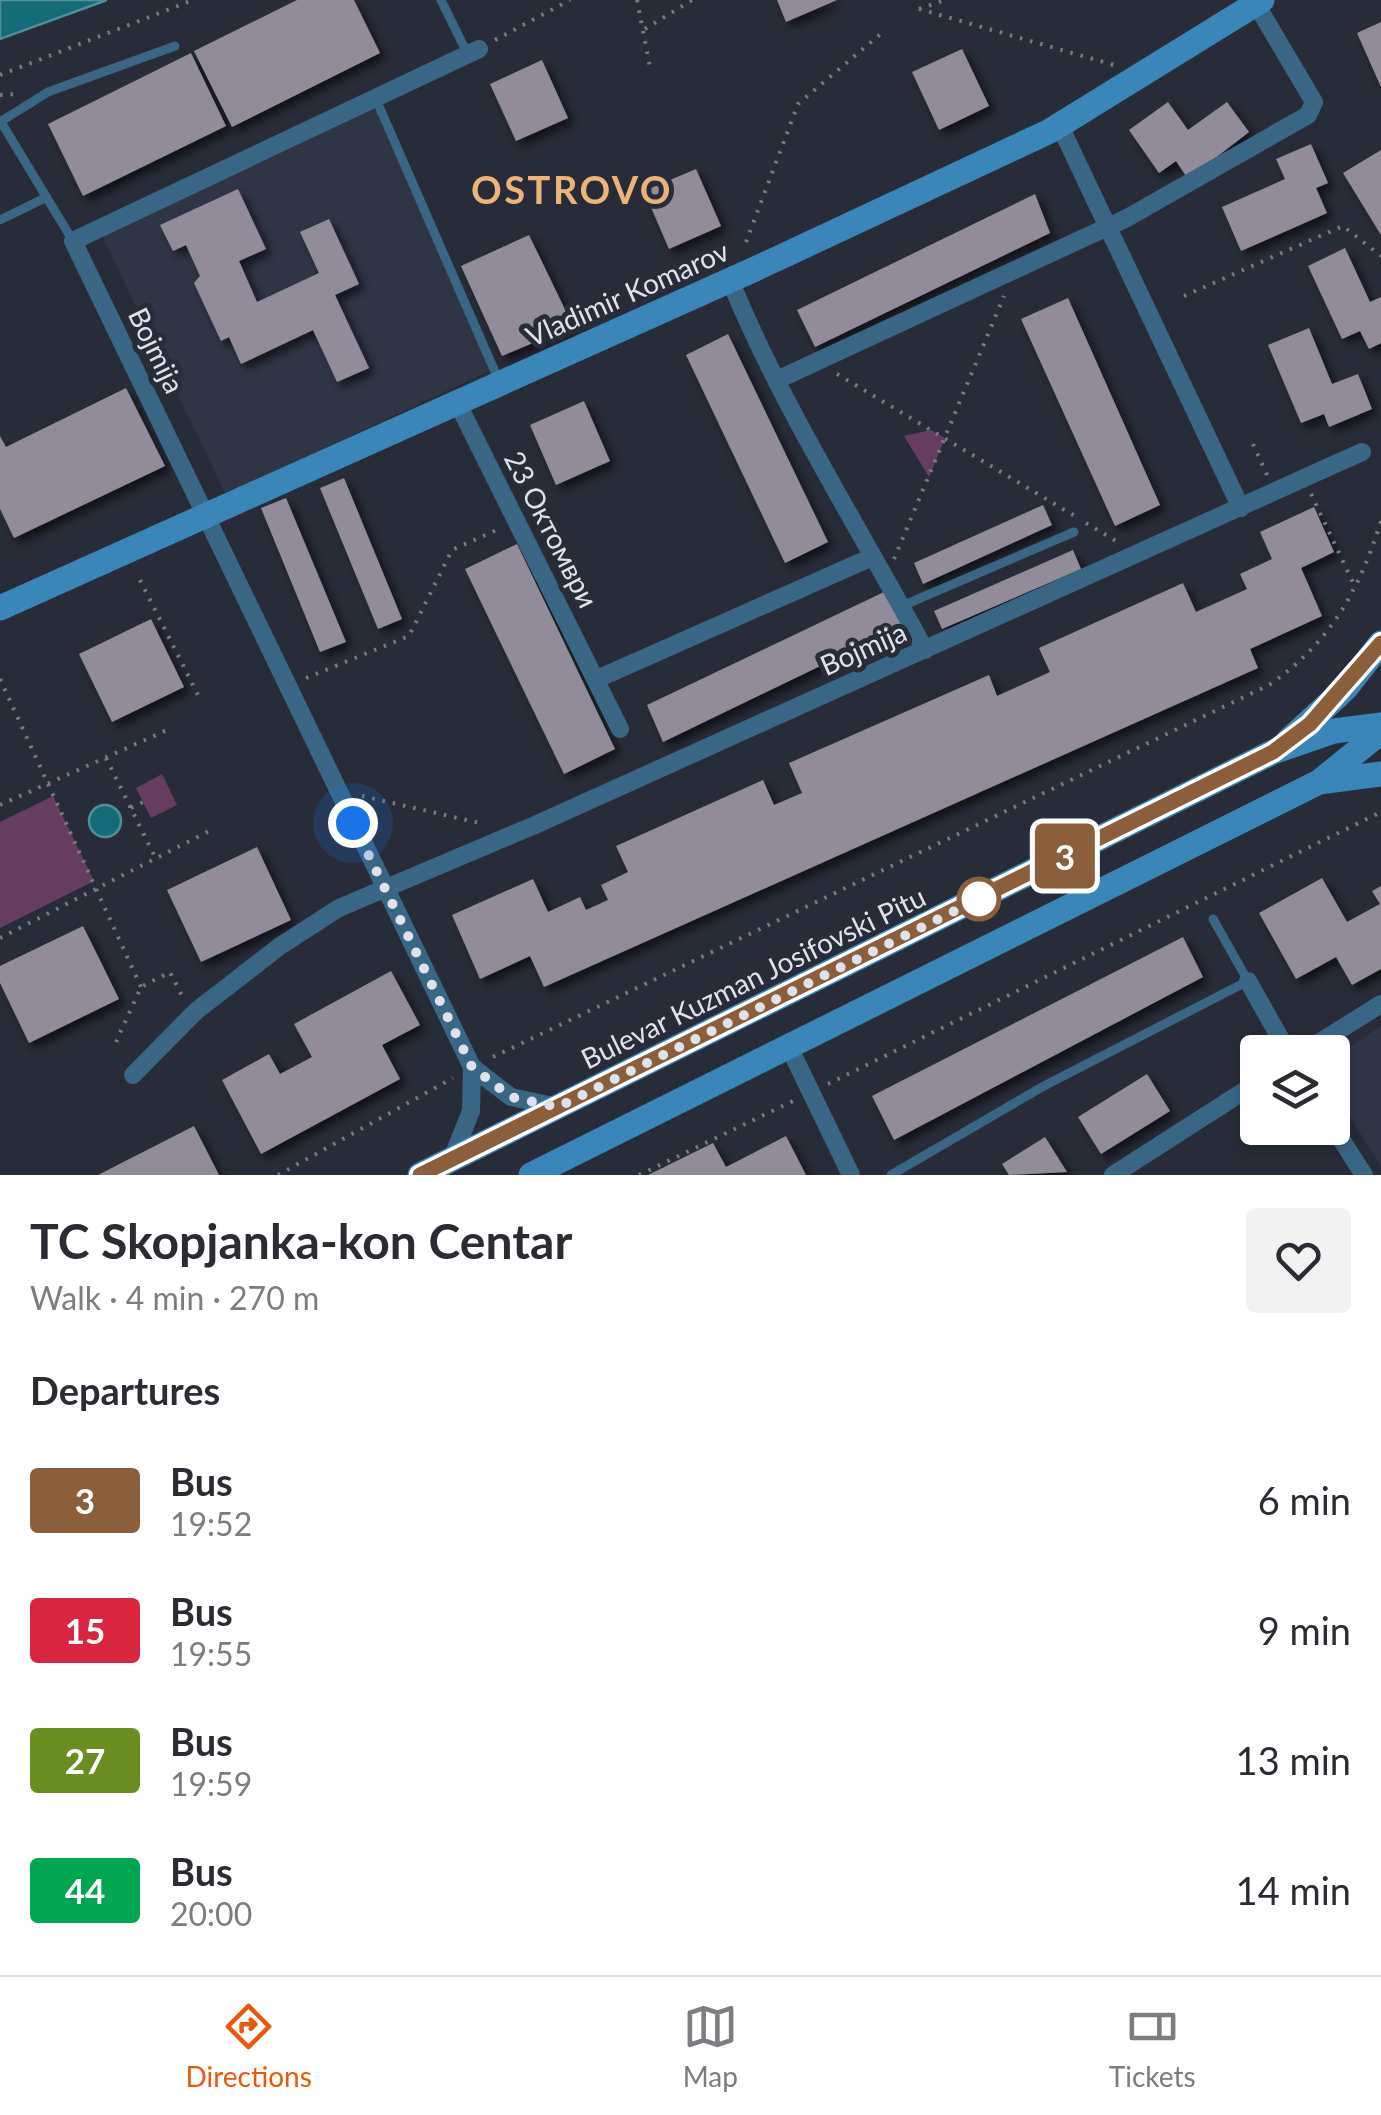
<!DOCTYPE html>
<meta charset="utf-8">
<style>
:root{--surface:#fff;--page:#f2f2f3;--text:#2b2b33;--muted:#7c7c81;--line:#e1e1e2;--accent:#ea580c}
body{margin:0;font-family:Lato,sans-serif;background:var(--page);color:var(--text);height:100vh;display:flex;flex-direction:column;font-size:38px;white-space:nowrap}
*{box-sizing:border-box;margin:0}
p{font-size:32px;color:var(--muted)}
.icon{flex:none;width:55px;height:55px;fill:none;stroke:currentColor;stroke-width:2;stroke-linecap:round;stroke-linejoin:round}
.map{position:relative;height:1175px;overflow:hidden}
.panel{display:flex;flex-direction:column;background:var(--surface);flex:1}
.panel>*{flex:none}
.badge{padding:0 20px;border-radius:8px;font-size:35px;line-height:65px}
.controls{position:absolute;left:1240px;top:1035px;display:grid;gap:20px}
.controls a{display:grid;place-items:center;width:110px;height:110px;border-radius:10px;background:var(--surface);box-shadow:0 5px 15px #0003;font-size:50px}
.you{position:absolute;width:50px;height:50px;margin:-25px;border:8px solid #fff;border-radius:50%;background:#1a73e8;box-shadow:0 0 0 15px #1a73e833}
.map>.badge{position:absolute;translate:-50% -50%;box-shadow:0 0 0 5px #fff}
h2{padding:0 30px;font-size:38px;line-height:90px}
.round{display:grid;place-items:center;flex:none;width:105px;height:105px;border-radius:10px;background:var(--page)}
.headline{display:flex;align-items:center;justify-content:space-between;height:170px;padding:0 30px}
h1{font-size:48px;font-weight:700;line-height:75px}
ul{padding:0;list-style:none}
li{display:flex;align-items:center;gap:30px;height:130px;padding:0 30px}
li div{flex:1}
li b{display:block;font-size:38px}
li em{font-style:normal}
li .badge{min-width:110px;font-weight:700;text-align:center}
.tab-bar{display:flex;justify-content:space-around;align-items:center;height:140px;border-top:2px solid var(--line);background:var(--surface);font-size:28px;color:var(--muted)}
.tab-bar a{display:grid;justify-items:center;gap:5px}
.tab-bar .selected{color:var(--accent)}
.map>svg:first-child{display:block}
.built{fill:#303546}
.green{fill:#663d5f}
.water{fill:#166b78;stroke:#528f9a;stroke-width:2.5}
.building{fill:#918b9a;filter:url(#shadow)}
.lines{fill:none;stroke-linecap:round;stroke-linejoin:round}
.path{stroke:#787c86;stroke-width:4;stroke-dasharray:2.5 8;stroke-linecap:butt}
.lane{stroke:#3a6686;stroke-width:9}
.street{stroke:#3a6686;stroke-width:18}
.secondary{stroke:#3a86b8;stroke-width:25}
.line-casing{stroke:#fff;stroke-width:22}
.line{stroke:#8b5e3c;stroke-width:15}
.walk{stroke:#dfe2ea;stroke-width:10;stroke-dasharray:0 18}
.stop-dot{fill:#fff;stroke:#8b5e3c;stroke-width:5}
.labels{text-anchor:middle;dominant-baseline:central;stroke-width:10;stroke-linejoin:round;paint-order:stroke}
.street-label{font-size:28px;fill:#dfe2ea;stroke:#282c38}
.district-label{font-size:38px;font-weight:bold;letter-spacing:2.5px;fill:#edb47a;stroke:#282c38}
</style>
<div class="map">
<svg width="1381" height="1175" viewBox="0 0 1381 1175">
<defs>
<filter id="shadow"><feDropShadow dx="5.5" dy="5.5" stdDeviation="5" flood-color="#0009"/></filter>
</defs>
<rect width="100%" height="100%" fill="#282c38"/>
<path class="built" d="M 375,97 L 493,369 L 226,495 L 99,229 Z
M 1381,1026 L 1381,1166 L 1333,1090 L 1333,1058 Z"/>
<path class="green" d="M 931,430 L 945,438 L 929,477 L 904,436 Z
M 162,774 L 177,805 L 151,818 L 136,788 Z
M 53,796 L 94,881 L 0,928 L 0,822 Z"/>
<path class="water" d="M 0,0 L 107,0 L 0,39 Z
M89 821a16 16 0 1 1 32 0a16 16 0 1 1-32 0Z"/>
<path class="building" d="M 297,0 L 354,0 L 380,53 L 232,127 L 194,51 Z
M 777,0 L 837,0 L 786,22 Z
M 1381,22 L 1381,87 L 1357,33 Z
M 962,49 L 989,106 L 939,130 L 912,72 Z
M 191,53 L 226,126 L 83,196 L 48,124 Z
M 542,60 L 568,118 L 516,141 L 490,84 Z
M 1168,102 L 1188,130 L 1227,102 L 1249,132 L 1188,179 L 1176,161 L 1159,173 L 1129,130 Z
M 1311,144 L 1328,183 L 1316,188 L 1327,213 L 1241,251 L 1222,207 L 1285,179 L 1276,159 Z
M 1381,150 L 1381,235 L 1343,173 Z
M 696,169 L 721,226 L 669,249 L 644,191 Z
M 238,189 L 266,249 L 239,261 L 257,302 L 319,273 L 300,232 L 329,219 L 359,284 L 335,295 L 369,368 L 337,382 L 313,330 L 241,364 L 229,337 L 221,341 L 194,283 L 200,276 L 186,245 L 173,251 L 160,225 Z
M 1035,194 L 1050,233 L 815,347 L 797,310 Z
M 529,235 L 573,326 L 502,356 L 461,266 Z
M 1345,248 L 1370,302 L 1381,297 L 1381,343 L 1369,349 L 1360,331 L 1342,339 L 1308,266 Z
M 1068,298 L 1160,505 L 1115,526 L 1021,319 Z
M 1309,328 L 1332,384 L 1358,374 L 1372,409 L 1329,427 L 1324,414 L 1301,423 L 1268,345 Z
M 728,334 L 828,542 L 785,563 L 686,355 Z
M 126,388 L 165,466 L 14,538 L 0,509 L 0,436 L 6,447 Z
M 584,401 L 610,461 L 556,485 L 530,425 Z
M 344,478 L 402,619 L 378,629 L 320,488 Z
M 286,498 L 346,642 L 320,652 L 261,508 Z
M 1043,505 L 1052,525 L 923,584 L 914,563 Z
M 1314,507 L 1334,552 L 1301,568 L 1322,616 L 1250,649 L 1258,668 L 544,987 L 530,956 L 480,979 L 452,915 L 533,879 L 548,912 L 580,897 L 586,910 L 608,900 L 601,885 L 628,872 L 616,846 L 763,780 L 774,805 L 802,793 L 789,763 L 989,675 L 997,696 L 1050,672 L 1039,648 L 1183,583 L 1196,612 L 1247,589 L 1240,574 L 1272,559 L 1260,532 Z
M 517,544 L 615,749 L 564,774 L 465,569 Z
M 1073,550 L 1081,569 L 942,629 L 934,611 Z
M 886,591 L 903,626 L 663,742 L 647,705 Z
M 151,619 L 184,687 L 112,722 L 79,654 Z
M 257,847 L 291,920 L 201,962 L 167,890 Z
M 1322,878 L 1347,922 L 1380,904 L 1372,891 L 1381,886 L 1381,969 L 1352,985 L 1336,957 L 1296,979 L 1259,913 Z
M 83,926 L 119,999 L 29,1043 L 0,983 L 0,966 Z
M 1183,937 L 1203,977 L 894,1140 L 872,1096 Z
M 391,971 L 420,1025 L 382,1045 L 400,1079 L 261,1154 L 222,1080 L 269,1054 L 280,1074 L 312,1057 L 294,1024 Z
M 1147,1074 L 1170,1111 L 1101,1154 L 1078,1117 Z
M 194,1126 L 219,1175 L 98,1175 Z
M 786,1136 L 806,1175 L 648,1175 L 713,1143 L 726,1167 Z
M 1045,1137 L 1067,1172 L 1009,1175 L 1002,1164 Z"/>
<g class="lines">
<path class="path" d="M 637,0 L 650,67
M 919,9 L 1114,65
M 919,9 L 945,0
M 645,29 L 692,0
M 495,40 L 570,0
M 0,75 L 193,0
M 0,95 L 15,94
M 746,242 L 798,104 L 884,31
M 1184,296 L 1343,226 L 1381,256
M 837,374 L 1078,518
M 1253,444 L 1267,475
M 1311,494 L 1356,589
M 1086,523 L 1116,541
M 894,559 L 1004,296
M 140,580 L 200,699
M 306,678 L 409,636 L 452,550 L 501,528
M 0,679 L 141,987
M 106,758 L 156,859
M 362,796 L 484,824
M 0,805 L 167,730
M 131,808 L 143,802
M 0,938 L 215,828
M 116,1042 L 141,987 L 170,972 L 182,996
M 493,1057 L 1269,685 C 1330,643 1359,591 1381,521
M 828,1084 L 1381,812
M 278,1175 L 453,1078
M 639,1175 L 793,1101"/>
<path class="lane" d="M 441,0 L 467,53
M 375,97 L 499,381
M 0,122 L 48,92 L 175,46
M 1,122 L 73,241
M 0,220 L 45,198
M 902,606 L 1074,532
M 891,1175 L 1042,1087 L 1248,981 L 1213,919"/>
<path class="street" d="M 479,49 L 73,241 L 472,1067 L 511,1097 L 558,1107
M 1060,126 L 1241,508
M 730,280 C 783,409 859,527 925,650
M 777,380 L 1127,218 L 1308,115 L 1314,102 L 1256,4
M 458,404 L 620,729
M 597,679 L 870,558
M 1248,981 L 1288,1052
M 790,1049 L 851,1175
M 1304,1052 L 1381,1004
M 133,1075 L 196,1011 L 280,946 L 339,908 L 535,825 L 1362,452
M 1332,1125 L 1364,1175
M 452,1159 L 471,1111 L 472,1067
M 1113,1175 L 1258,1082"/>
<path class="secondary" d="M 0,608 L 755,269 L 1050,131 L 1262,0
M 1289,740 L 1345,689 L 1381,643
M 1319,782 L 1381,774
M 420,1175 L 1273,752 L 1334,731 L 1381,725
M 531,1175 L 1319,782 L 1381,732"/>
</g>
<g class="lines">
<g class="line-casing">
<path id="line" d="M 420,1175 L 1273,752 L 1310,724 L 1381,643"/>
</g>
<use href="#line" class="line"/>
<path class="walk" d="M 353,823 L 472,1067 L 511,1097 L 558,1107 L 979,899"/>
</g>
<circle class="stop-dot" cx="979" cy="899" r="20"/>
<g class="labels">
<g class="street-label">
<text transform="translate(627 293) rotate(-24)">Vladimir Komarov</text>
<text transform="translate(157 350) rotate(64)">Bojmija</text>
<text transform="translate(552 529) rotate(63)">23 Октомври</text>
<text transform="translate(863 648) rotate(-24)">Bojmija</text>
<text transform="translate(753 977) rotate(-26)">Bulevar Kuzman Josifovski Pitu</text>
</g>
<g class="district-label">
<text x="572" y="189">OSTROVO</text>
</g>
</g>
</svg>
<div class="controls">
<a><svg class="icon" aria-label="layers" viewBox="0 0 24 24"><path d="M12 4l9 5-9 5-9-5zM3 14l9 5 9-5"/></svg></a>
</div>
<div class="you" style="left:353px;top:823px"></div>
<b class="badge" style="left:1065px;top:856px;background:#8b5e3c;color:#fff">3</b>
</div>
<section class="panel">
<div class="headline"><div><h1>TC Skopjanka-kon Centar</h1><p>Walk · 4 min · 270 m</p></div><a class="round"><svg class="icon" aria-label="heart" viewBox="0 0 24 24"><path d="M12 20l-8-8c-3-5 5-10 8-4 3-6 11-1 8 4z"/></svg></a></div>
<h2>Departures</h2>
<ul>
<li><span class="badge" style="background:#8b5e3c;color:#fff">3</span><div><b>Bus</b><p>19:52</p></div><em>6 min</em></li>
<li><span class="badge" style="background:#d7263d;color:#fff">15</span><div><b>Bus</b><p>19:55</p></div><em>9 min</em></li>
<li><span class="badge" style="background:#6b8e23;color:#fff">27</span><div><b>Bus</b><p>19:59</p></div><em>13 min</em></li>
<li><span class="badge" style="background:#00a651;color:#fff">44</span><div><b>Bus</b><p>20:00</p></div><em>14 min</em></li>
</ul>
</section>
<nav class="tab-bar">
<a class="selected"><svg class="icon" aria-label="directions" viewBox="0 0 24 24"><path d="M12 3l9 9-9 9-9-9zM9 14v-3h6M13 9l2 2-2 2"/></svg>Directions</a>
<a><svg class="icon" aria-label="map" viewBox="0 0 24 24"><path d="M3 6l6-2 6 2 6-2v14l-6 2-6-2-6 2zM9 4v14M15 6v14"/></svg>Map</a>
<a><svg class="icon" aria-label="tickets" viewBox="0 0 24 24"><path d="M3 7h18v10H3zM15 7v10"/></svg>Tickets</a>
</nav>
